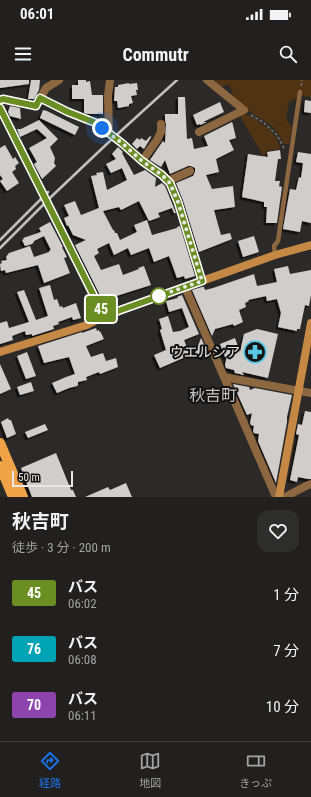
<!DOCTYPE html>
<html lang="ja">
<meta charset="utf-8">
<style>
:root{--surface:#21201e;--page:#2d2d2b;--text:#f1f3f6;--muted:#a2a3a4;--line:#3e3e3c;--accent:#1a73e8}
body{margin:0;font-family:"Roboto Condensed","Noto Sans JP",sans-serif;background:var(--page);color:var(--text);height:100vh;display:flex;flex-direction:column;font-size:15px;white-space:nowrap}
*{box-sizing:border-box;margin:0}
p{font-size:13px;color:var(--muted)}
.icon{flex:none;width:22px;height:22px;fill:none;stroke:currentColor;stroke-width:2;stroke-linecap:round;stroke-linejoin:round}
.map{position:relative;height:417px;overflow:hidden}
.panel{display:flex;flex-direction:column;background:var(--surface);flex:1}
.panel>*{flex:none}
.badge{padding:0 8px;border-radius:3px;font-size:14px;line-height:26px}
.scale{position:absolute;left:12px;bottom:10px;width:61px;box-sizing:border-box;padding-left:4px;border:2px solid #e9e8e6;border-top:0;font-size:11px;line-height:14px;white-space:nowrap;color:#e9e8e6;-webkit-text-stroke:3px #131212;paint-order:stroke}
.you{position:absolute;width:20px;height:20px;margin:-10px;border:3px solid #fff;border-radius:50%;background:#1a73e8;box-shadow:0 0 0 6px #1a73e833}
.map>.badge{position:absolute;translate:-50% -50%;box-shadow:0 0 0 2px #fff}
.round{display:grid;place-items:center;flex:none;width:42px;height:42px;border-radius:12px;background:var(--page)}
.overview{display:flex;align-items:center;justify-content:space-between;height:68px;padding:0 12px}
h1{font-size:19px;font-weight:700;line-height:30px}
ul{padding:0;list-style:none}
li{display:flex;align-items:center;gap:12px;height:56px;padding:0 12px}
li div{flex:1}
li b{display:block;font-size:15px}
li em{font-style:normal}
li .badge{min-width:44px;font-weight:700;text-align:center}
.status{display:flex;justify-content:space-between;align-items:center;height:28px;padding:0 20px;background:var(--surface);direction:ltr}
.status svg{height:11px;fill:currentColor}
header{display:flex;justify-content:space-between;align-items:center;height:52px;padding:0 12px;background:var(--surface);font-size:18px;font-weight:700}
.menu{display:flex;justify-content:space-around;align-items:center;height:56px;border-top:1px solid var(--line);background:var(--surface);font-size:11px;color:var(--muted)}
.menu a{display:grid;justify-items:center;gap:2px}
.menu .active{color:var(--accent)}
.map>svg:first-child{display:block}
.green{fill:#4f3312}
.building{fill:#d0cdcb;filter:url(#shadow)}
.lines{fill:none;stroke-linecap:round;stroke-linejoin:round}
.path{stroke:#757472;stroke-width:1.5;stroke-dasharray:3 2;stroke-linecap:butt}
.lane{stroke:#8d673f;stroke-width:4.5}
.street{stroke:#8d673f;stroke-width:8}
.secondary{stroke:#c58845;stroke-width:8}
.primary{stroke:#f0a246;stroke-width:10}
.rail{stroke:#c2c1bf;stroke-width:2.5}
.line-casing{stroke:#fff;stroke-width:9}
.line{stroke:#6b8e23;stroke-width:6}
.walk{stroke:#e9e8e6;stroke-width:4;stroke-dasharray:0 7.2}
.stop-dot{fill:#fff;stroke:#6b8e23;stroke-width:2}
.labels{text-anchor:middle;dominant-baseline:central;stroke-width:4;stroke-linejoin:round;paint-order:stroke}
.poi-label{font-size:14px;fill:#e9e8e6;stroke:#131212;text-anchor:end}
.quarter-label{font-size:16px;fill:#c6c3c1;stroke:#131212}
</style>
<div class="status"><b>06:01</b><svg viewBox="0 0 49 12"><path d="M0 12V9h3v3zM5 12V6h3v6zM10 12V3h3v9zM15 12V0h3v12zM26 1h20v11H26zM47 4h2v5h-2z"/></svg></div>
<header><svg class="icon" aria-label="menu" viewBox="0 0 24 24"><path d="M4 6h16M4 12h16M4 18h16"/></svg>Commutr<svg class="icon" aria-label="search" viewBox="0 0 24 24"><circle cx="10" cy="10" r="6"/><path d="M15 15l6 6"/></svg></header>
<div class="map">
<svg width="311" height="417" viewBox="0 0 311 417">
<defs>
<filter id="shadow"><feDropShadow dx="-2.5" dy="2.5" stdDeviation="0" flood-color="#0009"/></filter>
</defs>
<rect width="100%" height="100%" fill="#2c2a28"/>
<path class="green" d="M 214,0 L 311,0 L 311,17 L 302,16 L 289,22 L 286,39 L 292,47 L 289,64 L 284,64 L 279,55 L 272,46 L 246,29 L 232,17 L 233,13 L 228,4 L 222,7 Z
M 243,34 C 248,34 251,37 255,39 C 266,46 279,55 280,69 L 266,71 L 267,79 L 265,79 L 240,36 Z"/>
<path class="building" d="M 0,0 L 29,0 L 29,4 L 0,8 Z
M 31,0 L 40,0 L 39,10 L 34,19 L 28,19 Z
M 78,0 L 86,0 L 86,2 L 90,1 L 92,15 L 103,15 L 103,34 L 89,34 L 84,33 L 84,19 L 72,19 L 72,5 L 78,5 Z
M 129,3 L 129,4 L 137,3 L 138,10 L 136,10 L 137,15 L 131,16 L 133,23 L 129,24 L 129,26 L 118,28 L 117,21 L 114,21 L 115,7 L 118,7 L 118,5 Z
M 178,17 L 185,17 L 187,59 L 192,58 L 194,69 L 208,66 L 204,56 L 232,42 L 233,45 L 236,58 L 229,60 L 234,70 L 216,79 L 219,92 L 206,95 L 212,109 L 233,106 L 235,127 L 214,130 L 221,155 L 230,153 L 232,159 L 199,172 L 183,120 L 176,103 L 193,96 L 195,92 L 195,88 L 191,86 L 188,86 L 170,94 L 165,80 L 161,87 L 150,80 L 163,61 L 165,63 L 166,44 L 165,40 L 165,34 L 178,34 Z
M 305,20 L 311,21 L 311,33 L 304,32 Z
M 220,22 L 224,32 L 203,42 L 207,42 L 200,45 L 200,44 L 197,45 L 193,35 Z
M 10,26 L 20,28 L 21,39 L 10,36 L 8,32 Z
M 43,30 L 47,31 L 79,47 L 75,55 L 40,38 Z
M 39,40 L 58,59 L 50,67 L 55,78 L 54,83 L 56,86 L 42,99 L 34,84 L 37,82 L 29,68 L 47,58 L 37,49 L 20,57 L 17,49 L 21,49 Z
M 153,54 L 144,69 L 140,66 L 137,69 L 132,64 L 137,58 L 140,60 L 141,58 L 146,61 L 150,56 L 151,57 Z
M 5,65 L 13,79 L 15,77 L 19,83 L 15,86 L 16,89 L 12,92 L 19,103 L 7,111 L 0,101 L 3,99 L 0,95 L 0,68 Z
M 118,67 L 123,72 L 122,73 L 134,95 L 145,90 L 156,98 L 155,107 L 162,103 L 165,106 L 176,133 L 174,133 L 172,128 L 158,133 L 160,137 L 149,141 L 139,121 L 121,130 L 119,127 L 103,131 L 113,150 L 114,150 L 115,153 L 117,153 L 120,160 L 137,152 L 134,145 L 147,140 L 152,155 L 177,148 L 177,147 L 180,146 L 195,196 L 185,199 L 184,196 L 177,198 L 169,176 L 154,182 L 149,168 L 131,175 L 128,168 L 114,175 L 109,163 L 97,169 L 99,173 L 94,176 L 101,190 L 119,184 L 123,195 L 139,189 L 138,188 L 144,186 L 151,205 L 110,218 L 113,223 L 106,227 L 75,165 L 86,160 L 73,155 L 68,145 L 67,146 L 64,138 L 69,136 L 64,125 L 75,121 L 81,135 L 99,128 L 91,96 L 97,95 L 96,93 L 103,92 L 107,110 L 127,100 L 122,88 L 111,93 L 106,84 L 116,79 L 112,74 Z
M 280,70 L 281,79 L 278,79 L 275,101 L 280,101 L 279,106 L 282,107 L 277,143 L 266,143 L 267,127 L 264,127 L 264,122 L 242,117 L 248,74 L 268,77 L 267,72 Z
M 298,72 L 311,74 L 311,143 L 302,141 L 300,152 L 283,149 L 290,109 L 296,110 L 299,97 L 301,98 L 303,83 L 296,82 Z
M 50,142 L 63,167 L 62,167 L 67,177 L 64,178 L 70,193 L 44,203 L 38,185 L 6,193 L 5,190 L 1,191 L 0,184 L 2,183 L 1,181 L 7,180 L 6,177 L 9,173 L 30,166 L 34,177 L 49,172 L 49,171 L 51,170 L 44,156 L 34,161 L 34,162 L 32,164 L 25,166 L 22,160 L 24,159 L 23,158 L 41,152 L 39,148 Z
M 254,156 L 259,172 L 243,177 L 238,161 Z
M 288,186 L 290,194 L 311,190 L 311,215 L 309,226 L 305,225 L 300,249 L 297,249 L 297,251 L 278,247 L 281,233 L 277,219 L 267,221 L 266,216 L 248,220 L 249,221 L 245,223 L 246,227 L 239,230 L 243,242 L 234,246 L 233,244 L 215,249 L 212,256 L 192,210 L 202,207 L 204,207 L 205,210 L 213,208 L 254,194 L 257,206 L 277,202 L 274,189 Z
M 50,205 L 54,220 L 57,219 L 60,227 L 62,226 L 63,228 L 76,223 L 81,238 L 73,240 L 72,237 L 58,242 L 59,244 L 53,246 L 54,249 L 32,256 L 32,254 L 26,255 L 25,251 L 12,256 L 13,260 L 0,264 L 0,243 L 7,241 L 9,248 L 29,242 L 17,212 L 24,210 L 36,240 L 48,236 L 39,208 Z
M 182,215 L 199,254 L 184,260 L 190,275 L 160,288 L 154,275 L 166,270 L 160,250 L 162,249 L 159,239 L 168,236 L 173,252 L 180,251 L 189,247 L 182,228 L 169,232 L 166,221 L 178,218 L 177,217 Z
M 96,248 L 97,251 L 99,250 L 99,252 L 100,251 L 104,259 L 86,266 L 91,277 L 103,273 L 106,281 L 116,278 L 118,287 L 100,294 L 99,292 L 86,297 L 87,300 L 78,302 L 78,305 L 77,306 L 69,308 L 57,313 L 52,303 L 66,297 L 75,294 L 69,277 L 44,283 L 38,266 L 82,252 L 82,253 Z
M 257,249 L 278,254 L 268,298 L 242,292 L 244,295 L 235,293 L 234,290 L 226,288 L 225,285 L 227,276 L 225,277 L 220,264 L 235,258 L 240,272 L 244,254 Z
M 201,258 L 207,271 L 205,278 L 195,274 Z
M 27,272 L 36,296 L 26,299 L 17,276 Z
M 0,284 L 11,309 L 0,314 Z
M 31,302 L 34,311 L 20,315 L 17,307 Z
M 233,304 L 249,307 L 250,310 L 255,308 L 292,315 L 287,337 L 287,342 L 276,403 L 258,361 L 259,354 L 254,353 L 253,351 L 254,346 L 251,345 L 250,343 L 252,333 L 247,335 Z
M 305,331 L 311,332 L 311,399 L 308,399 L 298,397 L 297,402 L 290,400 L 299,355 L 296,354 L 298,344 L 302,345 Z
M 8,338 L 9,340 L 11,340 L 16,354 L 7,358 L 1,342 Z
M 45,344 L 48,350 L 28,358 L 25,352 Z
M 56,373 L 71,410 L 73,410 L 76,417 L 32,417 L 21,388 Z
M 126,403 L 132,417 L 85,417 L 108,407 L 110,410 Z"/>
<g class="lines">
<path class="path" d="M 301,6 L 302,0
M 251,35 L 263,42 L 277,55 L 284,68 L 286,69"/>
<path class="lane" d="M 275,175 L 274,166 L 278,161 L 300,12"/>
<path class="street" d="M 40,18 L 68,32 L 96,43 L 123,64 L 142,81 L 162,95 L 170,103 L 178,122 L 202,201
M 0,20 L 3,19 L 36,26 L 46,8 L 59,0
M 0,28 L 104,236
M 199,52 L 244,30 L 207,0
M 109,53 L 108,16 L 110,0
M 142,81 L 157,60 L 161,52 L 161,44
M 168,101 L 190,91
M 185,207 L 276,417
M 224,297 L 311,313
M 285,417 L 306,406 L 311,404"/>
<path class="secondary" d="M 0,272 L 87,245 L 104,236 L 185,207 L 275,175 L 311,165
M 279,417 L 311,243"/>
<path class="primary" d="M 0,363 L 23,417
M 0,386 L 13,417"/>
<path class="rail" d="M 0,160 L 48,112
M 0,168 L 53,115 L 111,60 L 177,0"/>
</g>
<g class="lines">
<g class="line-casing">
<path id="line" d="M 0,20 L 3,19 L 36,26 L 40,18 L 68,32 L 96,43 L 123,64 L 142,81 L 162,95 L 170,103 L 178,122 L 202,201 L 104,236 L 0,28"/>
</g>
<use href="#line" class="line"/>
<path class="walk" d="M 102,48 L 123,64 L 142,81 L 162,95 L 170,103 L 178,122 L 202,201 L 158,216 L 159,216"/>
</g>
<defs>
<g id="pharmacy-ring" transform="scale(1.15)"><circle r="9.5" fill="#131212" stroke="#59c8e4" stroke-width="1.5"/><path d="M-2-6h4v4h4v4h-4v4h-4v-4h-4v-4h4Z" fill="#59c8e4"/></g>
</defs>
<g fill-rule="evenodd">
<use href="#pharmacy-ring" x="255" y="272"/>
</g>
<circle class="stop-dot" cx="159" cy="216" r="8"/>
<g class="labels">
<g class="poi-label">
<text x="240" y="272">ウエルシア</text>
</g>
<g class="quarter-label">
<text x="213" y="315">秋吉町</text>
</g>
</g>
</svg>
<div class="scale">50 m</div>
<div class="you" style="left:102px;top:48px"></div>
<b class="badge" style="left:101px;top:229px;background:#6b8e23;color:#fff">45</b>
</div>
<section class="panel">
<div class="overview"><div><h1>秋吉町</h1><p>徒歩 · 3 分 · 200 m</p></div><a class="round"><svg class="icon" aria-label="heart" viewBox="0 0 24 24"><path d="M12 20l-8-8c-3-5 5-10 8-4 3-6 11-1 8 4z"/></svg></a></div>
<ul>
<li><span class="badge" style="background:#6b8e23;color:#fff">45</span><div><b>バス</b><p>06:02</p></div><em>1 分</em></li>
<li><span class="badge" style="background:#00a3b4;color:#fff">76</span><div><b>バス</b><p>06:08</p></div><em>7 分</em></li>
<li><span class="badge" style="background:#8e44ad;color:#fff">70</span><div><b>バス</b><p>06:11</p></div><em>10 分</em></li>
</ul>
</section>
<nav class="menu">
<a class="active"><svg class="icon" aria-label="directions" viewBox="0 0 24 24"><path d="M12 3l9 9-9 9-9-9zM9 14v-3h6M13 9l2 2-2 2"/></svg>経路</a>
<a><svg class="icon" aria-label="map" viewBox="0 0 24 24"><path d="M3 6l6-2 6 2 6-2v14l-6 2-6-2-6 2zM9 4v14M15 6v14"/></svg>地図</a>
<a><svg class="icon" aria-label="tickets" viewBox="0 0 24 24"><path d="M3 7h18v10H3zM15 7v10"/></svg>きっぷ</a>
</nav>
